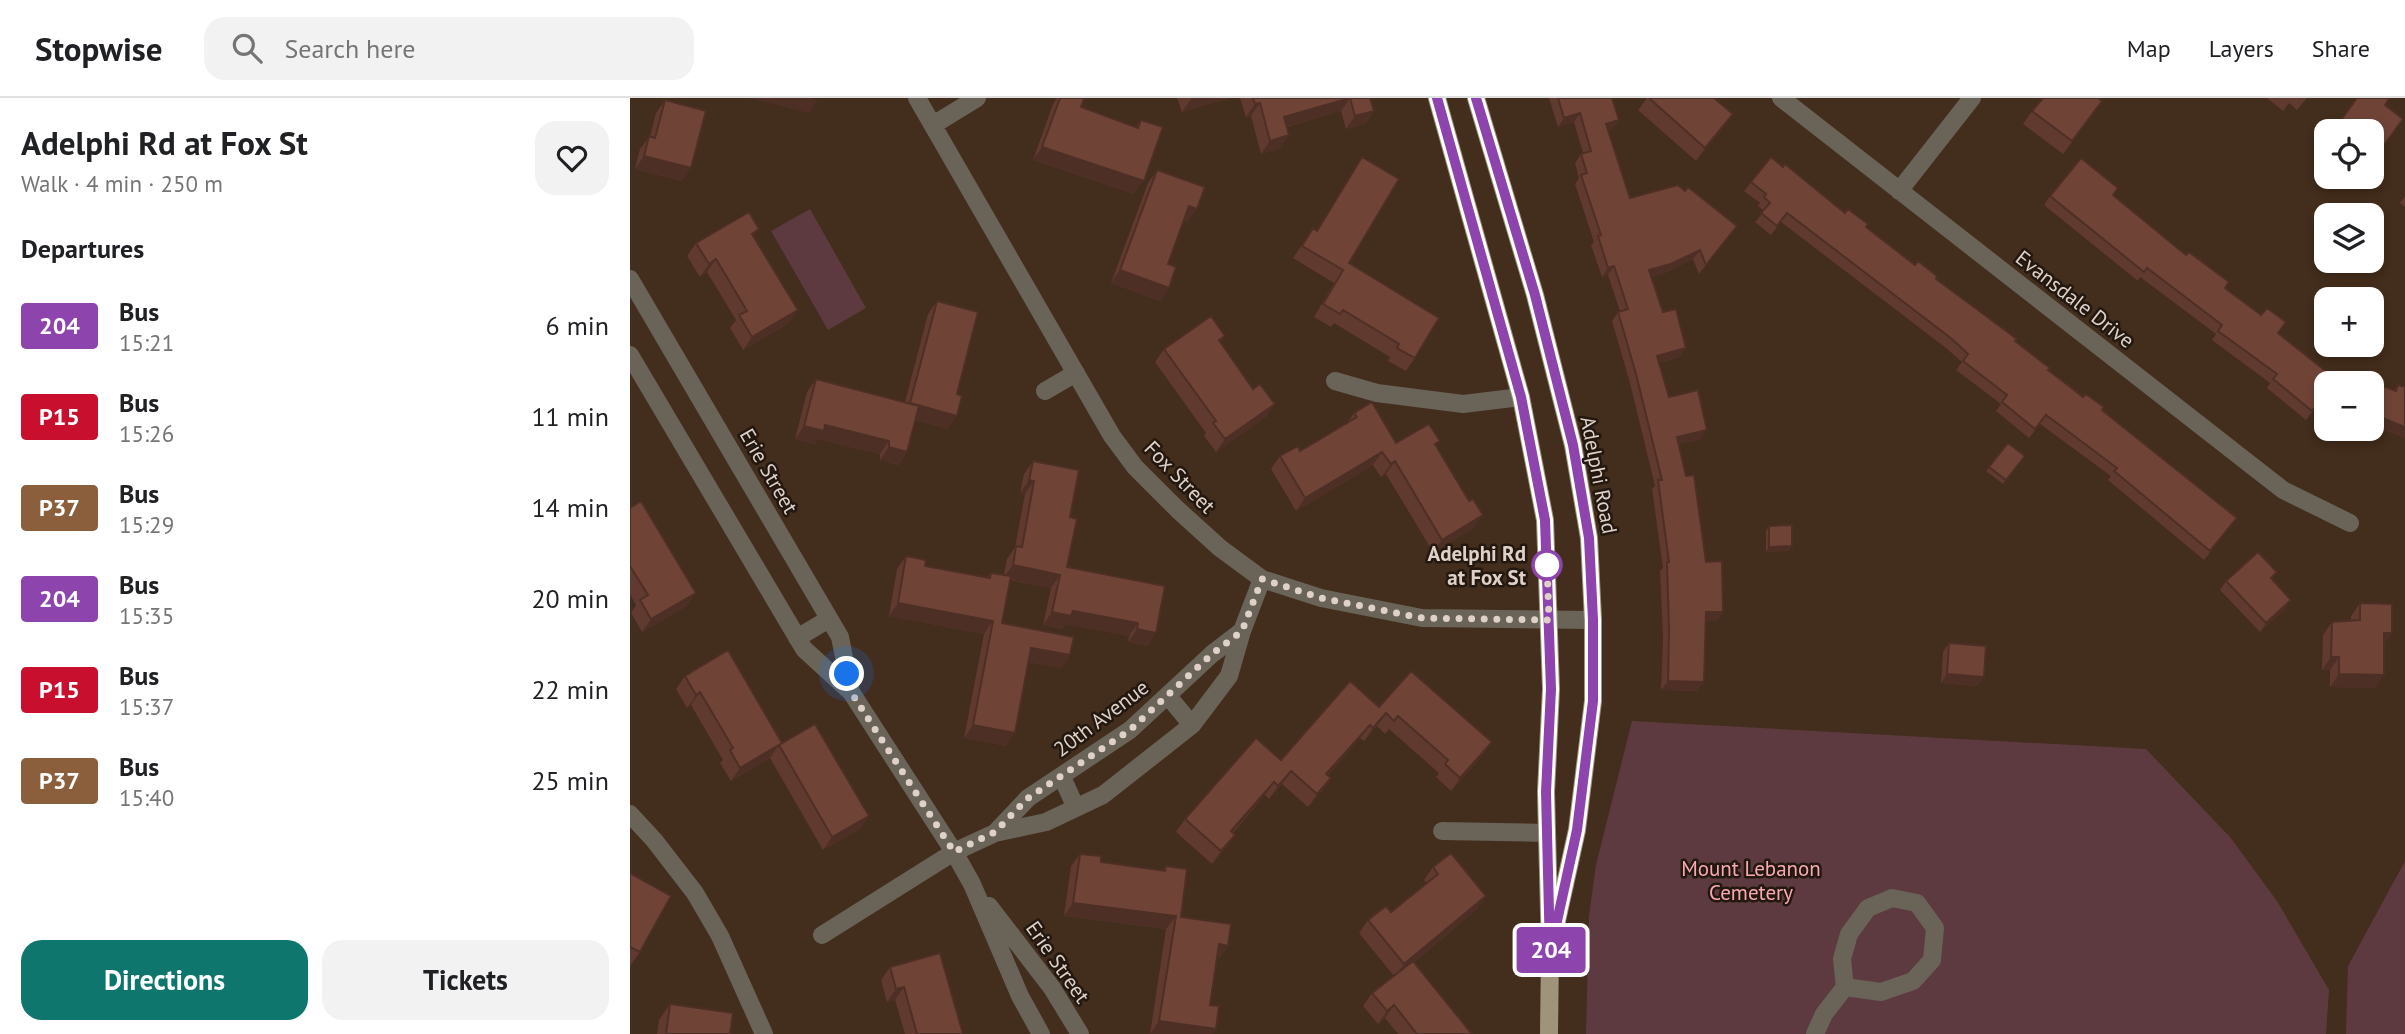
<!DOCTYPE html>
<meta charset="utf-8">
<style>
:root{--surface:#fff;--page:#f2f2f2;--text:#202124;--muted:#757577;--line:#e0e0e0;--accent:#0f766e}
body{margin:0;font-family:"PT Sans",sans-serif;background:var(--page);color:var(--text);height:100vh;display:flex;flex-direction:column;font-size:26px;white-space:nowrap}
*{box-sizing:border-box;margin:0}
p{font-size:23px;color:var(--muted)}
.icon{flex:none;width:38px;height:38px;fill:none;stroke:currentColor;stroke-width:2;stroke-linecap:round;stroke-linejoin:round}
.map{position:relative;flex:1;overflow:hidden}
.drawer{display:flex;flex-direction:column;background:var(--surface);width:630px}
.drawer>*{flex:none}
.badge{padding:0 14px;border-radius:5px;font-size:24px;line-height:46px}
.buttons{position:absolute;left:1684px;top:21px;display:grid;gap:14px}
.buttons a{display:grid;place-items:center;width:70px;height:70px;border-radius:14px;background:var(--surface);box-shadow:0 4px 10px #0003;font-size:35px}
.you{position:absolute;width:35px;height:35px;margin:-18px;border:5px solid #fff;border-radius:50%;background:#1a73e8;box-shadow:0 0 0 10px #1a73e833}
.map>.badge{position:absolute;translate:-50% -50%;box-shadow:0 0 0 4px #fff}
h2{padding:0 21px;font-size:26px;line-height:63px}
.round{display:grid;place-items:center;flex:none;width:74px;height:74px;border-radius:21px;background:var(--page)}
.summary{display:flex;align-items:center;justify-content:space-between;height:119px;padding:0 21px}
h1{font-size:33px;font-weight:700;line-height:52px}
.button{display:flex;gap:14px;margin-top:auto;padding:14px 21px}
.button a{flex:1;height:80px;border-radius:21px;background:var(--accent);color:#fff;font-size:28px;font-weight:700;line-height:80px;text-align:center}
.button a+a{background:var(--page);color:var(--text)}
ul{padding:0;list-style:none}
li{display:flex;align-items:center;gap:21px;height:91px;padding:0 21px}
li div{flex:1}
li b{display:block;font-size:26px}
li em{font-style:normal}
li .badge{min-width:77px;font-weight:700;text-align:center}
header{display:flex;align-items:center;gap:42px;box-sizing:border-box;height:98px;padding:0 35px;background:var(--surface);border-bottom:2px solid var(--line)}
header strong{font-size:33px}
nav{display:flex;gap:38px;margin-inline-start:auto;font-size:24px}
.search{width:490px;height:63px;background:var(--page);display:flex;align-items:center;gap:18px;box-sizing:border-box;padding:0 24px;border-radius:21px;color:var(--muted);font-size:26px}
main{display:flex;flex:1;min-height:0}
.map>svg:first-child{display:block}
.green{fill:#5d3a3f}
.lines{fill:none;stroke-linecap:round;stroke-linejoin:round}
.minor{stroke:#696358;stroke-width:18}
.major{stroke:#9f937b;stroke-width:18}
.wall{fill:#603a2f}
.shaded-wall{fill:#4e2f26}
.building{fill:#704337;stroke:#4e2f26;stroke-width:2}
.line-casing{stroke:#fff;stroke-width:16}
.line{stroke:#8e44ad;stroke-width:10}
.walk{stroke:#dfd1c7;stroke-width:7;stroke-dasharray:0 12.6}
.stop-dot{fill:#fff;stroke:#8e44ad;stroke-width:3.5}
.labels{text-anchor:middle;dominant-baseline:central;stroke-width:5;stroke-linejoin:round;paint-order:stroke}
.street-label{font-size:21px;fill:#dfd1c7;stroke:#221810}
.stop-label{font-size:21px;font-weight:bold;fill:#dfd1c7;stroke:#221810;text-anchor:end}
.park-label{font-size:21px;fill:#faa9b4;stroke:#221810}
</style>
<header>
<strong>Stopwise</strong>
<div class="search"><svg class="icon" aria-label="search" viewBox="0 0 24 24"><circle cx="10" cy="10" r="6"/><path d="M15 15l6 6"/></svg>Search here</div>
<nav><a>Map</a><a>Layers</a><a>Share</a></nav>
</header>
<main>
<section class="drawer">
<div class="summary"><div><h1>Adelphi Rd at Fox St</h1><p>Walk · 4 min · 250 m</p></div><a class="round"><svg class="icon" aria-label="heart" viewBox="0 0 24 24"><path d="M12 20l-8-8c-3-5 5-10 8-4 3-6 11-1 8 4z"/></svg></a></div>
<h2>Departures</h2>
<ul>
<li><span class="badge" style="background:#8e44ad;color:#fff">204</span><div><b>Bus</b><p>15:21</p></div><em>6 min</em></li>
<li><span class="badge" style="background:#c8102e;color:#fff">P15</span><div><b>Bus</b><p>15:26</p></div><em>11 min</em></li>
<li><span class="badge" style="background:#8b5e3c;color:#fff">P37</span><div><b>Bus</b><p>15:29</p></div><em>14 min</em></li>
<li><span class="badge" style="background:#8e44ad;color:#fff">204</span><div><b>Bus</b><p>15:35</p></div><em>20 min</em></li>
<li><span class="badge" style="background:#c8102e;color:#fff">P15</span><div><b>Bus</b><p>15:37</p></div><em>22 min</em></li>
<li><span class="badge" style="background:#8b5e3c;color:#fff">P37</span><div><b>Bus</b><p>15:40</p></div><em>25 min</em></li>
</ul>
<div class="button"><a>Directions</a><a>Tickets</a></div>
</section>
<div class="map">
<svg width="1775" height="936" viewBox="0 0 1775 936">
<rect width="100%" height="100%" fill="#432d1c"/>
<path class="green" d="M 180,111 L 236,210 L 198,232 L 141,133 Z
M 1002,623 L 1516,651 L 1600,739 L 1647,803 L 1699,892 L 1696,936 L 956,936 L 959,818 L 966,767 Z
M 1775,763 L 1775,936 L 1716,936 L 1718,868 Z"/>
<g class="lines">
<path class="minor" d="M 287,0 L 482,338 L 505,369 L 547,411 L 590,450 L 632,481 L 691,500 L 792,520 L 963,522
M 1151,0 L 1653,392 L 1720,425
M 303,27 L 347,0
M 1269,93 L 1342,0
M 0,181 L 210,539 L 221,594
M 0,257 L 174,551 L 221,594 L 324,754 L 342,786 L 390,898 L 411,936
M 705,283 L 747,295 L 833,306 L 891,299
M 415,293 L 446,275
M 167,540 L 199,521
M 538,598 L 562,627
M 432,679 L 446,710
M 0,716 L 24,742 L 65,795 L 90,838 L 134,936
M 812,733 L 917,735
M 365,735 L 398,700 L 500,632 L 582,556 L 612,533
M 359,808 L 422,890 L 450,936
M 192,837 L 324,754 L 365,735 L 416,724 L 473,697 L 562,627 L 599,578 L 612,533 L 632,481
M 1185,936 L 1194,916 L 1215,889 L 1212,861 L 1219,836 L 1238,810 L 1262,800 L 1287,805 L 1305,830 L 1302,862 L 1283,883 L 1251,894 L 1215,889"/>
<path class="major" d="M 807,0 L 891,299 L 915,422 L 921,591 L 916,694 L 920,855 L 919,936
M 846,0 L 905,197 L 943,347 L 959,440 L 963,522 L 963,603 L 947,732 L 926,827"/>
</g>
<path class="wall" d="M 427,0 L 451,0 L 451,9 L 506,29 L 511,22 L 504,96 L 403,62 L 423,6 Z
M 547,0 L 600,0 L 552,14 Z
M 610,0 L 740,0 L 744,13 L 735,26 L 716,31 L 711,13 L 657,29 L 659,37 L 650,50 L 631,56 L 621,18 L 616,19 Z
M 919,0 L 982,0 L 989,22 L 982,31 L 978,32 L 1000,100 L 1055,93 L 1107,128 L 1069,176 L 1063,161 L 1035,175 L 1021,179 L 1033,214 L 1050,259 L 1029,265 L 1039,299 L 1071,341 L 1049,346 L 1076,464 L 1093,514 L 1087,523 L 1075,523 L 1074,584 L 1067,593 L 1031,592 L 1033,540 L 1030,473 L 1033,470 L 1022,391 L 1025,388 L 1000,285 L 982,223 L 988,214 L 990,213 L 978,177 L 972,179 L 961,147 L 964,144 L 945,86 L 949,80 L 945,65 L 951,56 L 953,55 L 944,24 L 928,29 Z
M 1017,0 L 1084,0 L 1103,16 L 1094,29 L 1066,63 L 1008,12 Z
M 1637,0 L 1677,0 L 1667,12 L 1659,5 L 1653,13 Z
M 1727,0 L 1755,7 L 1773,21 L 1743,63 L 1741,61 L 1741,33 L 1703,33 Z
M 35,2 L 52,83 L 5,71 L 10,51 L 20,38 L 26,15 Z
M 1402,13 L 1463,16 L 1433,56 L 1393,26 Z
M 732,59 L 719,165 L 785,260 L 776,273 L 758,263 L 760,259 L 704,225 L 701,229 L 684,219 L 704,185 L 663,160 L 683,130 L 687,132 Z
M 1153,69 L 1236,129 L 1285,167 L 1306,181 L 1385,243 L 1419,272 L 1472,312 L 1600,429 L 1574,462 L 1478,382 L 1481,378 L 1410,326 L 1399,340 L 1366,313 L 1371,306 L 1326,272 L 1332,264 L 1316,250 L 1151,124 L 1141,137 L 1125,124 L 1134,113 L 1128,108 L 1130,105 L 1114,93 L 1121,84 Z
M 527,72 L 558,124 L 554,122 L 538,166 L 539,190 L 530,203 L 481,185 L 518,85 Z
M 1420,98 L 1483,98 L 1648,235 L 1696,285 L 1696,297 L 1676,322 L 1637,290 L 1640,285 L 1582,242 L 1586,236 L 1510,179 L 1508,183 L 1414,107 Z
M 1775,98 L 1775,109 L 1770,105 Z
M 124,139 L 159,225 L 113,252 L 100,230 L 106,222 L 77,174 L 70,179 L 57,158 L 66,145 Z
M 307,203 L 318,331 L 285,322 L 277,354 L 268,367 L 250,362 L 250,356 L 188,341 L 185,346 L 165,341 L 177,294 L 186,281 L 275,304 L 298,216 Z
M 595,238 L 590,244 L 623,291 L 645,306 L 636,319 L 586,354 L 574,338 L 576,335 L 525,264 L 534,251 Z
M 1768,287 L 1775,340 L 1741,327 L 1741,310 L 1746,297 L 1752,288 L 1764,292 Z
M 724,315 L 766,345 L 806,348 L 844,430 L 803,454 L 756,376 L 751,379 L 743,367 L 666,413 L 641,371 L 650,358 L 670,353 L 717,325 Z
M 1378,345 L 1395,358 L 1373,386 L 1356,373 Z
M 403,363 L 440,419 L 437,469 L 526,535 L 517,548 L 498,544 L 499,538 L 436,526 L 432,531 L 413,527 L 421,490 L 380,482 L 372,525 L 440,557 L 431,570 L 399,564 L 376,648 L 334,640 L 354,536 L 259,518 L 267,471 L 276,458 L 295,468 L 357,480 L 361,475 L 374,477 L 377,461 L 385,449 L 395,396 L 390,395 L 394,376 Z
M 0,410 L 57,508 L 12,534 L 1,515 L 6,507 L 0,496 Z
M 1139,428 L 1162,448 L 1159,453 L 1136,454 L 1136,433 Z
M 1647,474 L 1642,481 L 1655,511 L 1630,534 L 1590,492 L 1596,483 Z
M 1730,505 L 1754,546 L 1745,590 L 1700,589 L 1700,572 L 1692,572 L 1693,537 L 1702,524 L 1721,522 L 1721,518 Z
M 1319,545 L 1354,579 L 1347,588 L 1311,585 L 1313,554 Z
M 55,578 L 152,645 L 239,718 L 230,731 L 193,752 L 140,660 L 101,683 L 90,665 L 93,662 L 61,607 L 57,610 L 46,591 Z
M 749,609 L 862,644 L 853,657 L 821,693 L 806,679 L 809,675 L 759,631 L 755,636 L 747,628 L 734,643 L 730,640 L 698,677 L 701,680 L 692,693 L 678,709 L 652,686 L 639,701 L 635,697 L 603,735 L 605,737 L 596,750 L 582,766 L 546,734 L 555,721 L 651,662 Z
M 450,756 L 471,764 L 532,773 L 536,768 L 551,819 L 598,848 L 589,860 L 587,860 L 580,907 L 586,931 L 582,936 L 520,936 L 536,831 L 434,818 L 441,768 Z
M 803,769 L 847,811 L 784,864 L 842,936 L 768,936 L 755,920 L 748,926 L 733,908 L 742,895 L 764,878 L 729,835 L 738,822 L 761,814 L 796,785 L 794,782 Z
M 0,775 L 10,854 L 0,868 Z
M 260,869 L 333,936 L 275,936 L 265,902 L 257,904 L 251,882 Z
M 40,906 L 100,936 L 27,936 L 29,922 Z"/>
<path class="shaded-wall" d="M 119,0 L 181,0 L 188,2 L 179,15 Z
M 565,0 L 600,0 L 552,14 L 561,1 Z
M 720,0 L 711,13 L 645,32 L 654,19 Z
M 630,5 L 621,18 L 616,19 L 625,6 Z
M 744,13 L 735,26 L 716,31 L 725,18 Z
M 950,15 L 944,24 L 928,29 L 934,20 Z
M 1103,16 L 1094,29 L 1066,63 L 1075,50 Z
M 989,22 L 982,31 L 969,35 L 976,26 Z
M 659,37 L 650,50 L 631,56 L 640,43 Z
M 412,49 L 514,83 L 504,96 L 403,62 Z
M 14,58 L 61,70 L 52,83 L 5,71 Z
M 559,108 L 567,111 L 558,124 L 550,121 Z
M 1070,152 L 1063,161 L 1035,175 L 1013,182 L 1019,172 Z
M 86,161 L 77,174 L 70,179 L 79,166 Z
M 984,168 L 978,177 L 972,179 L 978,170 Z
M 490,172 L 539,190 L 530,203 L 481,185 Z
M 168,212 L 159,225 L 113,252 L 122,239 Z
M 1056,250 L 1050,259 L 1021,267 L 1027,258 Z
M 280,305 L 327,318 L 318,331 L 271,318 Z
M 645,306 L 636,319 L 586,354 L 595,341 Z
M 1742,316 L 1775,329 L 1775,340 L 1741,327 Z
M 195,327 L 259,343 L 250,356 L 188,341 L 185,346 L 165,341 L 174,328 Z
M 1077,332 L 1071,341 L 1041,348 L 1047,339 Z
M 259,349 L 277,354 L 268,367 L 250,362 Z
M 752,354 L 743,367 L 666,413 L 675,400 Z
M 765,363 L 756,376 L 751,379 L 761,366 Z
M 399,382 L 404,383 L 395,396 L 390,395 Z
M 853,417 L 844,430 L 803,454 L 812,442 Z
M 1162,448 L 1159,453 L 1136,454 L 1139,449 Z
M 383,467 L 430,477 L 421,490 L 373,480 Z
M 66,495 L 57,508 L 12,534 L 21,521 Z
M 1661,502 L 1655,511 L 1630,534 L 1636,525 Z
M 268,505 L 363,523 L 354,536 L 259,518 Z
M 443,513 L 508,525 L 499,538 L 436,526 L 432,531 L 413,527 L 422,514 Z
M 1076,514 L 1093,514 L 1087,523 L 1069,523 Z
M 507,531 L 526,535 L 517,548 L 498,544 Z
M 1754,535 L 1762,535 L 1753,548 Z
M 401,550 L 440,557 L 431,570 L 392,563 Z
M 1701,559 L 1709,559 L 1700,572 L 1692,572 Z
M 1317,576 L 1354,579 L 1347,588 L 1311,585 Z
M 1709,576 L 1754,577 L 1745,590 L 1700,589 Z
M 1038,583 L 1074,584 L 1067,593 L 1031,592 Z
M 70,594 L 61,607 L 57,610 L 66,597 Z
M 756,615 L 747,628 L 734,643 L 743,630 Z
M 343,627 L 385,635 L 376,648 L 334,640 Z
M 740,627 L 730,640 L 687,689 L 696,676 Z
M 862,644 L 853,657 L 821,693 L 830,680 Z
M 149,647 L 140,660 L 101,683 L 110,670 Z
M 661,673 L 652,686 L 639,701 L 648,688 Z
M 701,680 L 692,693 L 678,709 L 687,696 Z
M 644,684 L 635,697 L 592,746 L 601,733 Z
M 239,718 L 230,731 L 193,752 L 202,739 Z
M 605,737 L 596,750 L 582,766 L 591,753 Z
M 856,798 L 847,811 L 765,879 L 774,866 Z
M 443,805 L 546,818 L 536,831 L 434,818 Z
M 589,846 L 598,848 L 589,860 L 580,859 Z
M 274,889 L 265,902 L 257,904 L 266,891 Z
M 764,907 L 755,920 L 748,926 L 757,913 Z
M 529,923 L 586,931 L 582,936 L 520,936 Z"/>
<path class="building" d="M 430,0 L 451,0 L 454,1 L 451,9 L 508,30 L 511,22 L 533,29 L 514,83 L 412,49 Z
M 623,0 L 740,0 L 744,13 L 725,18 L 720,0 L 654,19 L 659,37 L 640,43 L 630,5 L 625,6 Z
M 928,0 L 982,0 L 989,22 L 976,26 L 1000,100 L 1048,87 L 1055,93 L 1058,89 L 1107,128 L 1076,167 L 1070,152 L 1041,166 L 1019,172 L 1033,214 L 1046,211 L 1056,250 L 1027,258 L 1039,299 L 1068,292 L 1077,332 L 1047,339 L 1056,378 L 1064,377 L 1076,464 L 1092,463 L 1093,514 L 1076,514 L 1074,584 L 1038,583 L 1039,531 L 1037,464 L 1039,464 L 1028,382 L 1032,382 L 1006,276 L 988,214 L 998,211 L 984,168 L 978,170 L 968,138 L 971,137 L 951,77 L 957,75 L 951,56 L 961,53 L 950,15 L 934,20 Z
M 1019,0 L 1084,0 L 1103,16 L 1075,50 Z
M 1413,0 L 1468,0 L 1472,3 L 1442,43 L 1402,13 Z
M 1727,0 L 1757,0 L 1759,1 L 1755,7 L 1773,21 L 1749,54 L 1741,48 L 1741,33 L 1706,33 L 1704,32 Z
M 35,2 L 76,13 L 61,70 L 14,58 L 19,38 L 25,40 Z
M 732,59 L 769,81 L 719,165 L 809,220 L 785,260 L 767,250 L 769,246 L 713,212 L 710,216 L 693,206 L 713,172 L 672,148 L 683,130 L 687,133 Z
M 1141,59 L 1153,69 L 1155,66 L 1215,115 L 1218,111 L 1238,126 L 1236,129 L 1285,167 L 1288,163 L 1307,178 L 1306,181 L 1387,241 L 1385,243 L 1420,270 L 1418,272 L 1453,299 L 1456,296 L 1474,309 L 1472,312 L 1607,420 L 1580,453 L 1484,373 L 1487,370 L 1416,317 L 1405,331 L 1372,304 L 1377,297 L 1333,263 L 1338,256 L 1322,241 L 1157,115 L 1147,128 L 1131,115 L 1140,105 L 1134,99 L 1136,96 L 1121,84 Z
M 1451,60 L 1488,90 L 1483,97 L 1556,157 L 1559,154 L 1599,184 L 1595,190 L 1631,217 L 1637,210 L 1656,224 L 1648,235 L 1707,282 L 1704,285 L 1696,285 L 1696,296 L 1682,313 L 1643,281 L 1647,276 L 1588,233 L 1592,227 L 1517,170 L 1514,174 L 1420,98 Z
M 527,72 L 575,89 L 567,111 L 559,108 L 538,166 L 546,169 L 539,190 L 490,172 Z
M 119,114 L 129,131 L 122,136 L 168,212 L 122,239 L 109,217 L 117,213 L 86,161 L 79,166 L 66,145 Z
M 307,203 L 348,214 L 327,296 L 332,298 L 327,318 L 280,305 Z
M 581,218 L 595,238 L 589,242 L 623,291 L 630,286 L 645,306 L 595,341 L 583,325 L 586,323 L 534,251 Z
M 186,281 L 289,308 L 277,354 L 259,349 L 259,343 L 195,327 L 194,333 L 174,328 Z
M 1768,287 L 1775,289 L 1775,329 L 1742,316 L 1752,288 L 1766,293 Z
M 742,304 L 766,345 L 799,326 L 810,343 L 805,346 L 839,403 L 843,401 L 853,417 L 812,442 L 765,363 L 761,366 L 752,354 L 675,400 L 650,358 L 668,348 L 670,353 L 727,319 L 724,315 Z
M 1378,345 L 1395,358 L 1376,382 L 1359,369 Z
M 403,363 L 449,372 L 440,419 L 447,421 L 437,469 L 535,488 L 526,535 L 507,531 L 508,525 L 443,513 L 441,518 L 422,514 L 430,477 L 383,467 L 386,448 L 392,449 L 404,383 L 399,382 Z
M 11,403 L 66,495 L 21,521 L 10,502 L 18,497 L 0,468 L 0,410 Z
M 1162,427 L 1162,448 L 1139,449 L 1139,428 Z
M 1628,454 L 1647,474 L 1641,480 L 1661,502 L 1636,525 L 1596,483 Z
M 276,458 L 296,462 L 295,468 L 360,480 L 361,475 L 381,478 L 372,525 L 444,539 L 440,557 L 401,550 L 385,635 L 343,627 L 363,523 L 268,505 Z
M 1730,505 L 1762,506 L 1762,535 L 1754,535 L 1754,577 L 1709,576 L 1709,559 L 1701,559 L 1702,524 L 1730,522 Z
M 1319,545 L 1356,548 L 1354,579 L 1317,576 Z
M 98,552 L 152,645 L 110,670 L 100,652 L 103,650 L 70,594 L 66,597 L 55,578 Z
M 781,573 L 862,644 L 830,680 L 815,666 L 818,662 L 768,618 L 764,623 L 756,615 L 743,630 L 740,627 L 696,676 L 701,680 L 687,696 L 661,673 L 648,688 L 644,684 L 601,733 L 605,737 L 591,753 L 555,721 L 626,640 L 651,662 L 720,583 L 749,609 Z
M 185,626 L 239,718 L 202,739 L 149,647 Z
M 821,755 L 856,798 L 774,866 L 738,822 L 756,808 L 761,814 L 808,776 L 803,769 Z
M 450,756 L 471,758 L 471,764 L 535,773 L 536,768 L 557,771 L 551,819 L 601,826 L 598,848 L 589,846 L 580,907 L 589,908 L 586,931 L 529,923 L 546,818 L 443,805 Z
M 0,775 L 41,798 L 10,854 L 0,849 Z
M 310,855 L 333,936 L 287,936 L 274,889 L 266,891 L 260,869 Z
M 783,863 L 842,936 L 787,936 L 764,907 L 757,913 L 742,895 Z
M 40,906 L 103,915 L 100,936 L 36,936 Z"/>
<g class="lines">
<g class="line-casing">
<path id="line" d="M 807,0 L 891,299 L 915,422 L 921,591 L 916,694 L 920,855 L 947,732 L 963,603 L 963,522 L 959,440 L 943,347 L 905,197 L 846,0"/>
</g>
<use href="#line" class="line"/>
<path class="walk" d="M 217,576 L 221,594 L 324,754 L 365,734 L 398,700 L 500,632 L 582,556 L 612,533 L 632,481 L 691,500 L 792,520 L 919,522 L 917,467"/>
</g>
<circle class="stop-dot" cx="917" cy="467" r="14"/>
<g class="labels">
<g class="street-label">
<text transform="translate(1445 201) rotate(38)">Evansdale Drive</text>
<text transform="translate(139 373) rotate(60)">Erie Street</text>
<text transform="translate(969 377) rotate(79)">Adelphi Road</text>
<text transform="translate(550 379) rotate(46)">Fox Street</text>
<text transform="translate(471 620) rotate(-37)">20th Avenue</text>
<text transform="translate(428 864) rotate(55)">Erie Street</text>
</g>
<g class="stop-label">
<text x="896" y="455">Adelphi Rd<tspan x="896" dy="24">at Fox St</tspan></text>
</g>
<g class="park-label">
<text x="1121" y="770">Mount Lebanon<tspan x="1121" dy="24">Cemetery</tspan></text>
</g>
</g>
</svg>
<div class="buttons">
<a><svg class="icon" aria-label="locate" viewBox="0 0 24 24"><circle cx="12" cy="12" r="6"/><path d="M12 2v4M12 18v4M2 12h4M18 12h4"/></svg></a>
<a><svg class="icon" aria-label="layers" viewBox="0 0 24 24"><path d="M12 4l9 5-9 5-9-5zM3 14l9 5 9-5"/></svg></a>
<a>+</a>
<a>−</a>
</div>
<div class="you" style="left:217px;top:576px"></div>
<b class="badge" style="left:921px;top:852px;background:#8e44ad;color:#fff">204</b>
</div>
</main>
